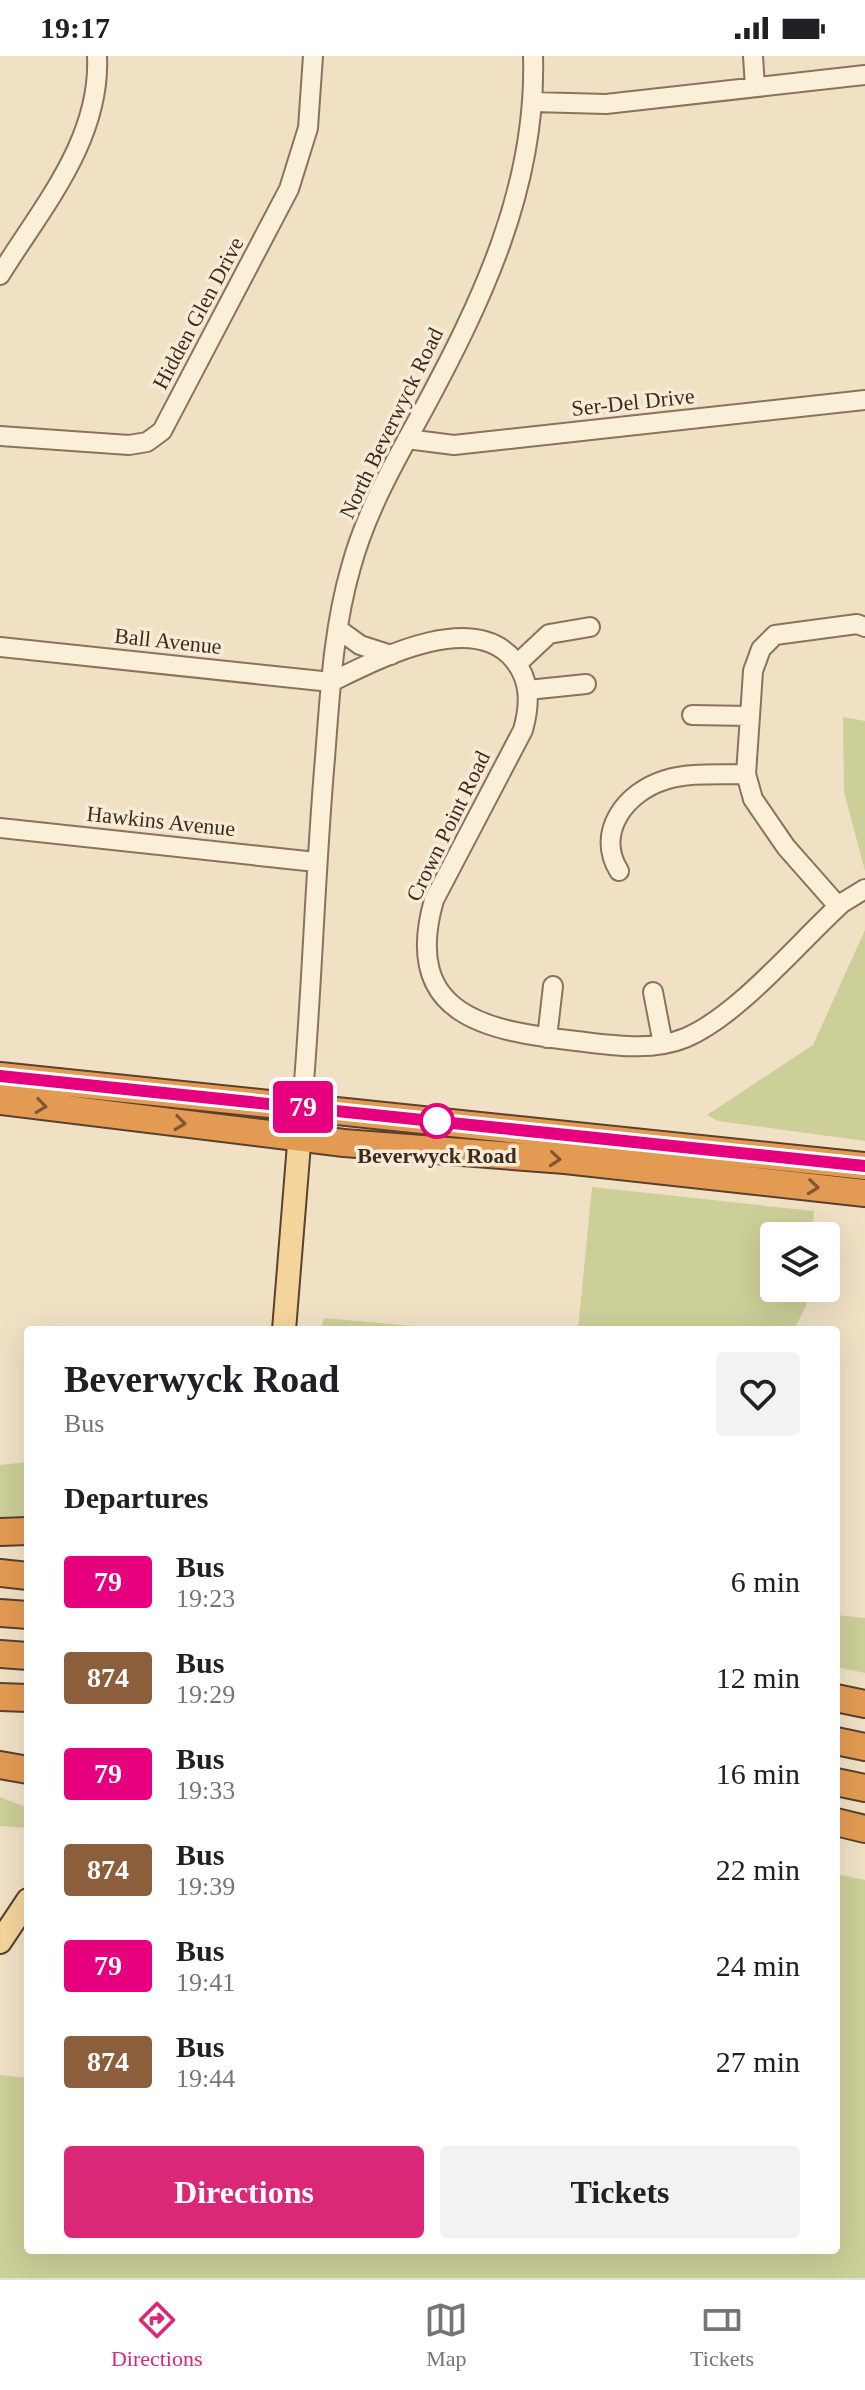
<!DOCTYPE html>
<style>
:root{--surface:#fff;--page:#f2f2f2;--text:#202124;--muted:#757577;--line:#e0e0e0;--accent:#db2777}
body{margin:0;font-family:Georgia,serif;background:var(--page);color:var(--text);height:100vh;display:flex;flex-direction:column;font-size:30px;white-space:nowrap}
*{box-sizing:border-box;margin:0}
p{font-size:26px;color:var(--muted)}
.icon{flex:none;width:44px;height:44px;fill:none;stroke:currentColor;stroke-width:2;stroke-linecap:round;stroke-linejoin:round}
.map{position:relative;flex:1;overflow:hidden}
.sheet{position:absolute;left:24px;top:1270px;width:816px;height:928px;display:flex;flex-direction:column;background:var(--surface);border-radius:8px;box-shadow:0 8px 32px #0002}
.sheet>*{flex:none}
.badge{padding:0 16px;border-radius:6px;font-size:28px;line-height:52px}
.tools{position:absolute;left:760px;top:1166px;display:grid;gap:16px}
.tools a{display:grid;place-items:center;width:80px;height:80px;border-radius:8px;background:var(--surface);box-shadow:0 8px 32px #0002;font-size:40px}
.map>.badge{position:absolute;translate:-50% -50%;box-shadow:0 0 0 4px #fff}
h2{padding:0 40px;font-size:30px;line-height:72px}
.round{display:grid;place-items:center;flex:none;width:84px;height:84px;border-radius:8px;background:var(--page)}
.headline{display:flex;align-items:center;justify-content:space-between;height:136px;padding:0 40px}
h1{font-size:38px;font-weight:800;line-height:60px}
.action{display:flex;gap:16px;margin-top:auto;padding:16px 40px}
.action a{flex:1;height:92px;border-radius:8px;background:var(--accent);color:#fff;font-size:32px;font-weight:800;line-height:92px;text-align:center}
.action a+a{background:var(--page);color:var(--text)}
ul{padding:0;list-style:none}
li{display:flex;align-items:center;gap:24px;height:96px;padding:0 40px}
li div{flex:1}
li b{display:block;font-size:30px}
li em{font-style:normal}
li .badge{min-width:88px;font-weight:700;text-align:center}
.status{display:flex;justify-content:space-between;align-items:center;height:56px;padding:0 40px;background:var(--surface);direction:ltr}
.status svg{height:22px;fill:currentColor}
.dock{display:flex;justify-content:space-around;align-items:center;height:112px;border-top:2px solid var(--line);background:var(--surface);font-size:22px;color:var(--muted)}
.dock a{display:grid;justify-items:center;gap:4px}
.dock .on{color:var(--accent)}
.map>svg:first-child{display:block}
.green{fill:#cccf98}
.lines{fill:none;stroke-linecap:round;stroke-linejoin:round}
.minor-casing{stroke:#8c725a;stroke-width:22}
.major-casing{stroke:#5a402e;stroke-width:26}
.highway-casing{stroke:#5a402e;stroke-width:30}
.minor{stroke:#faefd9;stroke-width:18}
.major{stroke:#f5d49c;stroke-width:22}
.highway{stroke:#e39b53;stroke-width:26}
.oneway{stroke:#7f5833}
.line-casing{stroke:#fff;stroke-width:18}
.line{stroke:#e6007e;stroke-width:12}
.stop-dot{fill:#fff;stroke:#e6007e;stroke-width:4}
.labels{text-anchor:middle;dominant-baseline:central;stroke-width:7;stroke-linejoin:round;paint-order:stroke}
.street-label{font-size:22px;fill:#3c2b1e;stroke:#f7ebd5}
.stop-label{font-size:22px;font-weight:bold;fill:#3c2b1e;stroke:#f7ebd5}
</style>
<div class="status"><b>19:17</b><svg viewBox="0 0 49 12"><path d="M0 12V9h3v3zM5 12V6h3v6zM10 12V3h3v9zM15 12V0h3v12zM26 1h20v11H26zM47 4h2v5h-2z"/></svg></div>
<div class="map">
<svg width="865" height="2222" viewBox="0 0 865 2222">
<rect width="100%" height="100%" fill="#f0e1c5"/>
<path class="green" d="M 843,661 L 865,665 L 865,815 L 844,736 Z
M 865,874 L 865,1085 L 718,1065 L 707,1059 L 813,989 Z
M 592,1131 L 814,1155 L 812,1180 L 774,1180 L 774,1232 L 808,1232 L 806,1250 L 794,1274 L 578,1274 Z
M 324,1262 L 456,1274 L 321,1274 Z
M 28,1406 L 28,1466 L 0,1468 L 0,1409 Z
M 836,1559 L 865,1562 L 865,1617 L 836,1611 Z
M 0,1741 L 28,1752 L 28,1772 L 0,1770 Z
M 836,1818 L 865,1824 L 865,2222 L 0,2222 L 0,2019 L 28,2022 L 28,2194 L 836,2194 Z"/>
<g class="lines">
<g class="minor-casing">
<path id="minor" d="M 753,0 L 755,31
M 533,46 L 606,48 L 865,19
M 0,219 C 42,151 101,84 97,0
M 0,380 L 129,389 L 147,386 L 162,375 L 289,133 L 308,72 L 313,0
M 407,383 L 454,389 L 865,344
M 338,573 L 360,589 L 391,599
M 0,591 L 331,626
M 517,608 L 549,578 L 590,571
M 331,626 C 376,604 472,553 514,604 C 531,625 530,649 523,674 L 434,844 C 401,960 487,975 576,985 C 612,989 651,996 685,982 C 738,960 798,887 842,847 L 865,833
M 528,634 L 586,628
M 692,659 L 750,660
M 0,772 L 316,806
M 619,815 C 595,776 626,736 665,724 C 690,716 720,719 746,718
M 838,850 L 786,791 L 753,743 L 746,718 L 750,660 L 753,615 L 761,593 L 775,579 L 857,568 L 865,571
M 653,936 L 663,988
M 547,982 L 553,930
M 302,1051 C 312,935 315,818 325,702 C 330,638 333,573 351,511 C 366,456 394,407 421,358 C 482,245 537,131 533,0"/>
</g>
<g class="major-casing">
<path id="major" d="M 284,1274 L 302,1051
M 0,1886 L 28,1844"/>
</g>
<g class="highway-casing">
<path id="highway" d="M 0,1020 L 865,1110
M 0,1045 L 344,1087 L 565,1104 L 865,1137
M 0,1476 L 28,1475
M 0,1517 L 28,1520
M 0,1557 L 28,1559
M 0,1598 L 28,1600
M 0,1641 L 28,1642
M 836,1642 L 865,1648
M 836,1685 L 865,1691
M 0,1709 L 28,1714
M 836,1726 L 865,1732
M 836,1766 L 865,1773"/>
</g>
<use href="#minor" class="minor"/>
<use href="#major" class="major"/>
<use href="#highway" class="highway"/>
</g>
<defs><path id="oneway-chevron" d="M-2-3.5L2.5 0L-2 3.5" fill="none" stroke-width="1.6" stroke-linecap="round" stroke-linejoin="round" transform="scale(2)"/></defs>
<g class="oneway">
<use href="#oneway-chevron" transform="translate(41 1050) rotate(7)"/>
<use href="#oneway-chevron" transform="translate(180 1067) rotate(7)"/>
<use href="#oneway-chevron" transform="translate(555 1103) rotate(5)"/>
<use href="#oneway-chevron" transform="translate(813 1131) rotate(6)"/>
</g>
<g class="lines">
<g class="line-casing">
<path id="line" d="M 0,1020 L 865,1110"/>
</g>
<use href="#line" class="line"/>
</g>
<circle class="stop-dot" cx="437" cy="1065" r="16"/>
<g class="labels">
<g class="street-label">
<text transform="translate(198 257) rotate(-62)">Hidden Glen Drive</text>
<text transform="translate(633 346) rotate(-6)">Ser-Del Drive</text>
<text transform="translate(391 367) rotate(-64)">North Beverwyck Road</text>
<text transform="translate(168 585) rotate(6)">Ball Avenue</text>
<text transform="translate(161 765) rotate(6)">Hawkins Avenue</text>
<text transform="translate(448 770) rotate(-64)">Crown Point Road</text>
</g>
<g class="stop-label">
<text x="437" y="1099">Beverwyck Road</text>
</g>
</g>
</svg>
<div class="tools">
<a><svg class="icon" aria-label="layers" viewBox="0 0 24 24"><path d="M12 4l9 5-9 5-9-5zM3 14l9 5 9-5"/></svg></a>
</div>
<b class="badge" style="left:303px;top:1051px;background:#e6007e;color:#fff">79</b>
<section class="sheet">
<div class="headline"><div><h1>Beverwyck Road</h1><p>Bus</p></div><a class="round"><svg class="icon" aria-label="heart" viewBox="0 0 24 24"><path d="M12 20l-8-8c-3-5 5-10 8-4 3-6 11-1 8 4z"/></svg></a></div>
<h2>Departures</h2>
<ul>
<li><span class="badge" style="background:#e6007e;color:#fff">79</span><div><b>Bus</b><p>19:23</p></div><em>6 min</em></li>
<li><span class="badge" style="background:#8b5e3c;color:#fff">874</span><div><b>Bus</b><p>19:29</p></div><em>12 min</em></li>
<li><span class="badge" style="background:#e6007e;color:#fff">79</span><div><b>Bus</b><p>19:33</p></div><em>16 min</em></li>
<li><span class="badge" style="background:#8b5e3c;color:#fff">874</span><div><b>Bus</b><p>19:39</p></div><em>22 min</em></li>
<li><span class="badge" style="background:#e6007e;color:#fff">79</span><div><b>Bus</b><p>19:41</p></div><em>24 min</em></li>
<li><span class="badge" style="background:#8b5e3c;color:#fff">874</span><div><b>Bus</b><p>19:44</p></div><em>27 min</em></li>
</ul>
<div class="action"><a>Directions</a><a>Tickets</a></div>
</section>
</div>
<nav class="dock">
<a class="on"><svg class="icon" aria-label="directions" viewBox="0 0 24 24"><path d="M12 3l9 9-9 9-9-9zM9 14v-3h6M13 9l2 2-2 2"/></svg>Directions</a>
<a><svg class="icon" aria-label="map" viewBox="0 0 24 24"><path d="M3 6l6-2 6 2 6-2v14l-6 2-6-2-6 2zM9 4v14M15 6v14"/></svg>Map</a>
<a><svg class="icon" aria-label="tickets" viewBox="0 0 24 24"><path d="M3 7h18v10H3zM15 7v10"/></svg>Tickets</a>
</nav>
